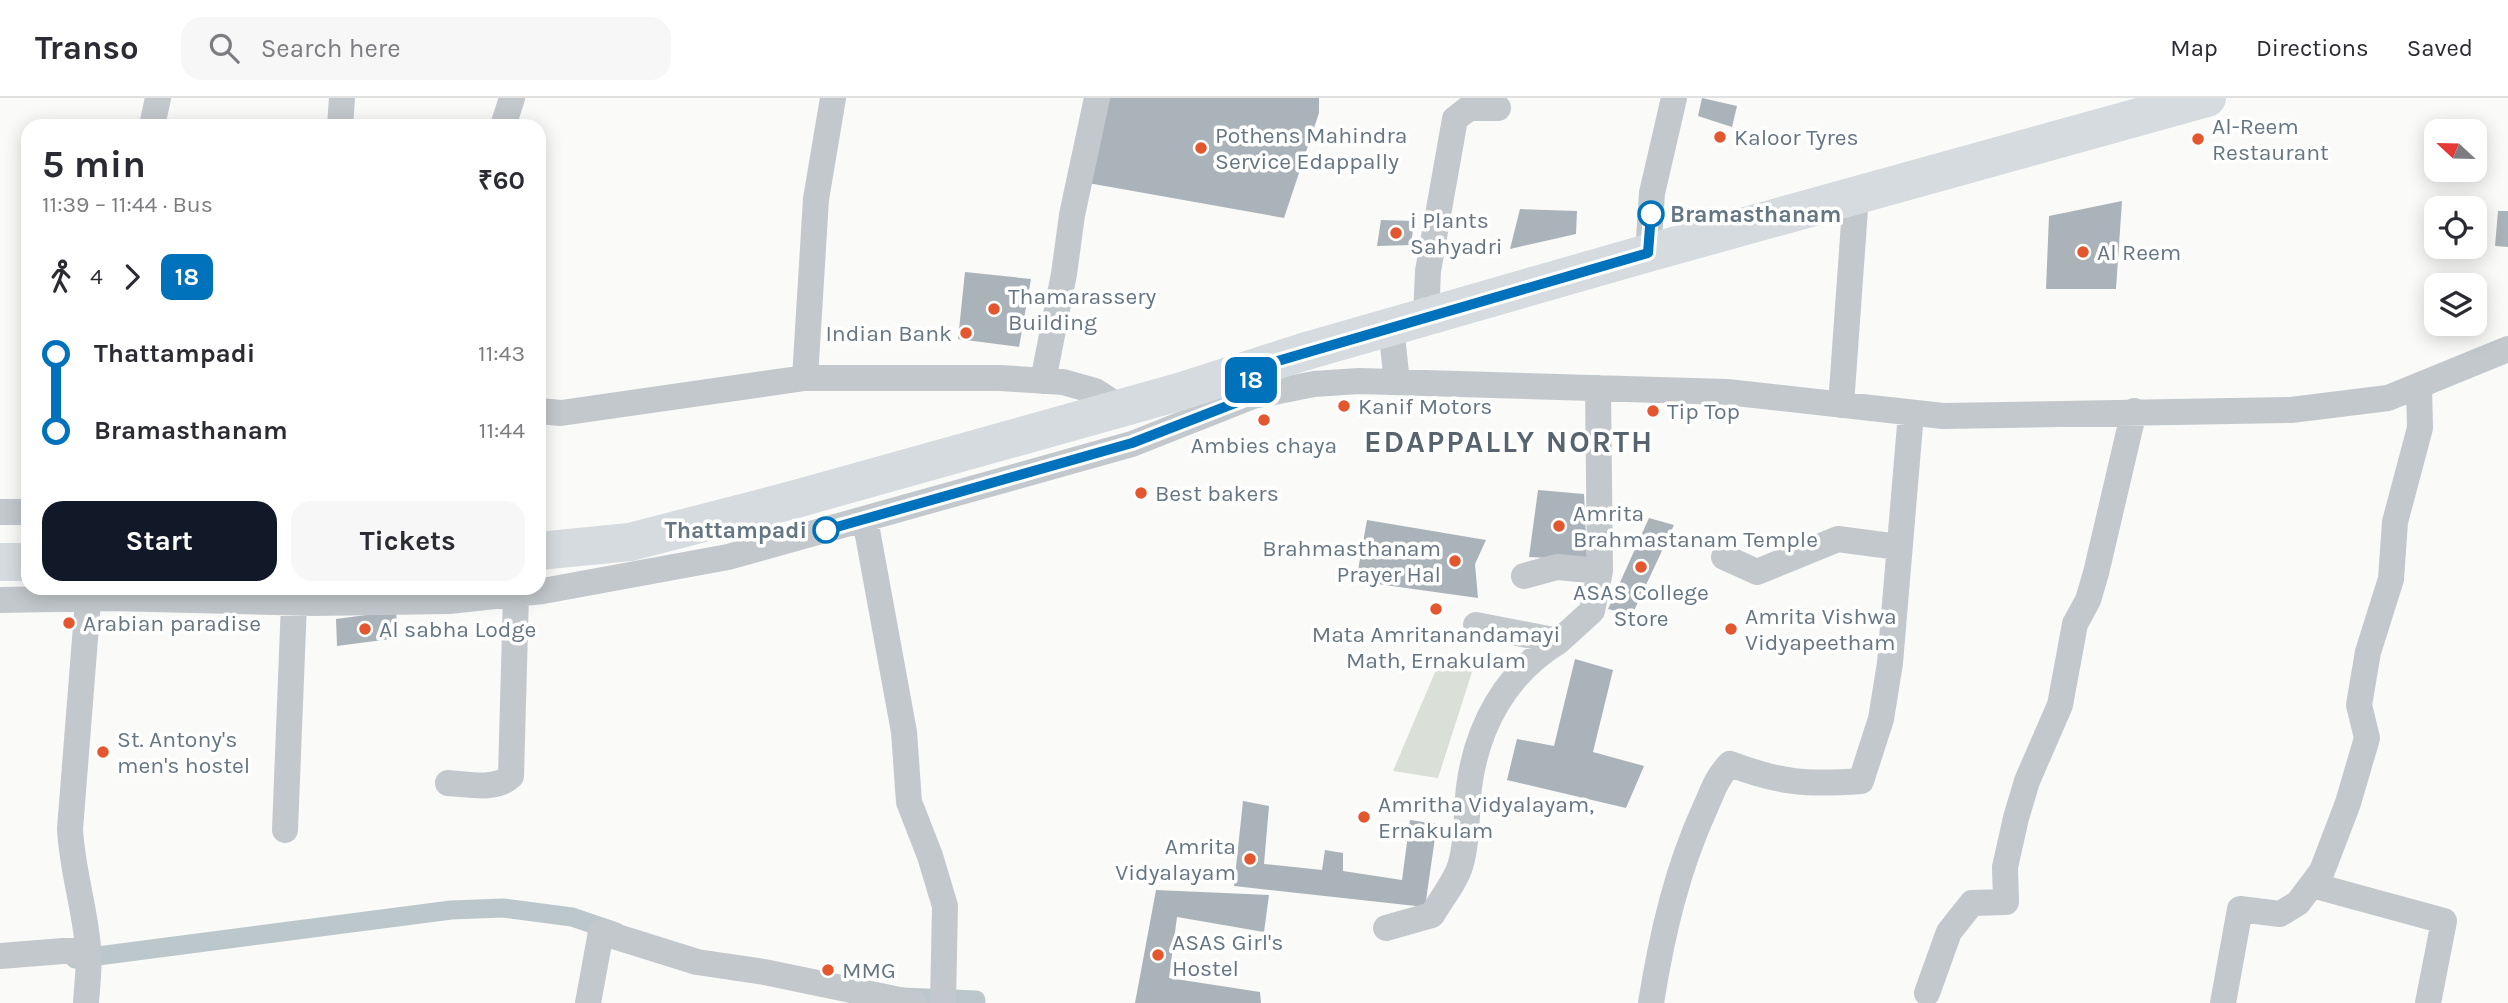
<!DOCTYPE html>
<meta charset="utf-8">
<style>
:root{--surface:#fff;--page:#f7f7f7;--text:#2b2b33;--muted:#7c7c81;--line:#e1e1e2;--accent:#111827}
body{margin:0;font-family:Karla,sans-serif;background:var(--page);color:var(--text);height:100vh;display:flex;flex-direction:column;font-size:26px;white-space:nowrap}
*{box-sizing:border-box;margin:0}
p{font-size:23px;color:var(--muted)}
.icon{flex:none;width:38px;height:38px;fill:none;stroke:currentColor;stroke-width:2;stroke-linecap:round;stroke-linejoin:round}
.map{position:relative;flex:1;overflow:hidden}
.panel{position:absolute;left:21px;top:21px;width:525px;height:476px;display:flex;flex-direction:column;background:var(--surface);border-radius:21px;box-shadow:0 4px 18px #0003}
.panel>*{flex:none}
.badge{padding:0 14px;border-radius:10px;font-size:24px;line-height:46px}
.needle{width:46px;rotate:292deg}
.fabs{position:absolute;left:2424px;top:21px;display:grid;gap:14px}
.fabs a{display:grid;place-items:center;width:63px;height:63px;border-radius:14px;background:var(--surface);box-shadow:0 4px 18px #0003;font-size:35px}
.map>.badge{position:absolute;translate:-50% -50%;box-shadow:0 0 0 4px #fff}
.legs{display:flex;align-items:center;gap:10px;height:77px;padding:0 21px;font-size:23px}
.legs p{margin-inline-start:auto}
.summary{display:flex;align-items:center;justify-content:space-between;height:119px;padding:0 21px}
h1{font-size:38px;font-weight:700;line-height:52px}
.action{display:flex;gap:14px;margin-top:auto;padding:14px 21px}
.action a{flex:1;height:80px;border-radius:21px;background:var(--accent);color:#fff;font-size:28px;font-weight:700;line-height:80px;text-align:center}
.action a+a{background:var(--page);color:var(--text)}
ul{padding:0 21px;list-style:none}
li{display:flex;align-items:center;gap:24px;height:77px;font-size:26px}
li i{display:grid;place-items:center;width:10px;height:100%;margin:0 9px;background:currentColor}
li i::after{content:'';width:18px;height:18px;margin:-9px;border:5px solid;border-radius:50%;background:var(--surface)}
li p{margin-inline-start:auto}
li:first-child i{background:linear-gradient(#0000 50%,currentColor 0)}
li:last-child i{background:linear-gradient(currentColor 50%,#0000 0)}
header{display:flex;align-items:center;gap:42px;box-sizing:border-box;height:98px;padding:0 35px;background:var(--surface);border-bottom:2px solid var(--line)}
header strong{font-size:33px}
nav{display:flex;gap:38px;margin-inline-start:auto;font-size:24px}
.search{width:490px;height:63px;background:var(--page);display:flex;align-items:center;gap:18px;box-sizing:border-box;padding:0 24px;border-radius:21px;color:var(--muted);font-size:26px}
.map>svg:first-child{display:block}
.green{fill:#dadfd7}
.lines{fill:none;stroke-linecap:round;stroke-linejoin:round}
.canal{stroke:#bbc7cb;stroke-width:19}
.building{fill:#aab3b9}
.minor{stroke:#c3c8cc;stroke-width:26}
.highway{stroke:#d6dbdf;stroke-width:38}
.line-1-casing{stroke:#fff;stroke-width:16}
.line-1{stroke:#0072bc;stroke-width:10}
.poi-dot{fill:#e4572e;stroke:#fff;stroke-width:2.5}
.stop-1-dot{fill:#fff;stroke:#0072bc;stroke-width:3.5}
.labels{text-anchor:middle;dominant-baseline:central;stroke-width:7;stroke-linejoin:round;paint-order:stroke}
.poi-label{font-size:23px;fill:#657683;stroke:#fff;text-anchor:start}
.stop-label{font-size:23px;font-weight:bold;fill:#657683;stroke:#fff;text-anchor:start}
.district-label{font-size:30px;font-weight:bold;letter-spacing:2px;fill:#57646e;stroke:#fff}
</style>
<header>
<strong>Transo</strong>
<div class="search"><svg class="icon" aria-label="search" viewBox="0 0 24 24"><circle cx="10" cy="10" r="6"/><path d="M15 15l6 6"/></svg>Search here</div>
<nav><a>Map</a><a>Directions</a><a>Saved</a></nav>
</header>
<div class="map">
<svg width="2508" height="905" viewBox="0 0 2508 905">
<rect width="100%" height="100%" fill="#fafaf8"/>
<path class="green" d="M 1439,565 L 1473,571 L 1438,680 L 1393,673 Z"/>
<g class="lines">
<path class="canal" d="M 75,861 L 451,812 L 503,810 L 572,819 L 616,834
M 901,899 L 976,902"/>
</g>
<path class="building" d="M 1107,0 L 1319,0 L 1319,15 L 1284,120 L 1088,85 Z
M 1702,0 L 1737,8 L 1732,29 L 1698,18 Z
M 2122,103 L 2116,191 L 2046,191 L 2049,118 Z
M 1520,111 L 1577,113 L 1576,136 L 1510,151 Z
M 2498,113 L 2508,113 L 2508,149 L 2495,148 Z
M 1381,122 L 1414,123 L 1411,147 L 1377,148 Z
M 965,174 L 1031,181 L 1019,249 L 958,241 Z
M 1538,392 L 1584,396 L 1587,462 L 1529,459 Z
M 1649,420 L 1674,427 L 1632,517 L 1608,511 Z
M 1367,422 L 1486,442 L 1475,466 L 1478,500 L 1356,483 Z
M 396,513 L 398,540 L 337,548 L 336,521 Z
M 1575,561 L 1613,572 L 1593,654 L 1644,668 L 1626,710 L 1507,682 L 1517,641 L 1554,648 Z
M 1243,703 L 1269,708 L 1264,766 L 1322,772 L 1325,752 L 1343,755 L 1343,773 L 1402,782 L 1410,722 L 1437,726 L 1425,809 L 1234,788 Z
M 1156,792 L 1269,797 L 1264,834 L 1177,819 L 1169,880 L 1260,894 L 1261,905 L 1135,905 Z"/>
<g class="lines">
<path class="minor" d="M 152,28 L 158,0
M 340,28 L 342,0
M 503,28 L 512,0
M 1648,155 L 1652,95 L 1674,0
M 1426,219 L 1428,173 L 1455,21 L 1469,10 L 1498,10
M 1391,229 L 1397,284
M 805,280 L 816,101 L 833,0
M 1043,283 L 1064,176 L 1072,117 L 1097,0
M 1841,307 L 1856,97
M 539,313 L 561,315 L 805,280 L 1000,280 L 1063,284 L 1095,293 L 1121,310
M 0,414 L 28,414
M 865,421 L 904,634 L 909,704 L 930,758 L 945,808 L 943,905
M 1724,459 L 1757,474 L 1838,441 L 1898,449
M 1524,478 L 1557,469 L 1600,473 L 1598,290
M 0,502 L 110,500 L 314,505 L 449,503 L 543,493 L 728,459 L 1132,346 L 1253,298 L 1314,286 L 1359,283 L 1727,294 L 1943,318 L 2291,312 L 2388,300 L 2508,251
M 1476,527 L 1559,543 L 1592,513 L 1600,473
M 448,685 C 468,686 496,693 511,678 L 516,496
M 285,732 L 294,505
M 2312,787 L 2444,823 L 2428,905
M 1386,830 L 1432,817 C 1441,801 1457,782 1461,765 C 1468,741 1466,714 1469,689 C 1477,628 1506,575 1559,543
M 0,858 L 88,851
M 1927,895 L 1949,834 L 1972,805 L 2006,804 L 2005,769 L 2016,720 L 2027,683 L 2060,607 L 2075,526 L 2088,502 L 2096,475 L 2134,313
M 86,905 C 87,887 90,868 88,850 C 85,810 72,772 70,731 L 89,490
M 588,905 L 601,834 L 697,864 L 764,874 L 914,905
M 1651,905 C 1662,836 1677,771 1706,708 C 1713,692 1717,679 1730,666 C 1781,685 1807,687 1861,683 L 1881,621 L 1890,565 L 1911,315
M 2223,905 L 2240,811 L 2280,816 L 2298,805 L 2322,773 L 2348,705 L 2367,640 L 2359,607 L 2368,554 L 2391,481 L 2395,424 L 2420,330 L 2419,288"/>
<path class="highway" d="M 539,453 L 630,444 L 796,401 L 1182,293 L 1303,254 L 1648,155 L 2207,0
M 0,464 L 28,464"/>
</g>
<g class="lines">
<g class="line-1-casing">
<path id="line-1" d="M 826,432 L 1132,345 L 1253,298 L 1250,271 L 1648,155 L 1651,116"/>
</g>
<use href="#line-1" class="line-1"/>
</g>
<g class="poi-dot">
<circle cx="1720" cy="39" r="7"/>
<circle cx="2198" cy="41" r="7"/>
<circle cx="1201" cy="50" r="7"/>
<circle cx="1396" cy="135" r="7"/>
<circle cx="2083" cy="154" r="7"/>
<circle cx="994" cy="211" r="7"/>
<circle cx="966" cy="235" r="7"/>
<circle cx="1344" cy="308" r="7"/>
<circle cx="1653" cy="313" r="7"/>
<circle cx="1264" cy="322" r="7"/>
<circle cx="1141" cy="395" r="7"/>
<circle cx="1559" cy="428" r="7"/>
<circle cx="1455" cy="463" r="7"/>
<circle cx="1641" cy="469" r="7"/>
<circle cx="1436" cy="511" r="7"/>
<circle cx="69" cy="525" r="7"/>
<circle cx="365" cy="531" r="7"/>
<circle cx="1731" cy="531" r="7"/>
<circle cx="103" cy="654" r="7"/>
<circle cx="1364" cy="719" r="7"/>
<circle cx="1250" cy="761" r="7"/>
<circle cx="1158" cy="857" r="7"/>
<circle cx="828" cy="872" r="7"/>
</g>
<g class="stop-1-dot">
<circle cx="1651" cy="116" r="12"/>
<circle cx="826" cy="432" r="12"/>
</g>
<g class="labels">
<g class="poi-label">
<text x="2212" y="28">Al-Reem<tspan x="2212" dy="26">Restaurant</tspan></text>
<text x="1215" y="37">Pothens Mahindra<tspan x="1215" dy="26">Service Edappally</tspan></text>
<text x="1734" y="39">Kaloor Tyres</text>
<text x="1410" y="122">i Plants<tspan x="1410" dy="26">Sahyadri</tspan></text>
<text x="2097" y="154">Al Reem</text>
<text x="1008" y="198">Thamarassery<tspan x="1008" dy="26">Building</tspan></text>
<text x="952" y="235" text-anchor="end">Indian Bank</text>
<text x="1358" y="308">Kanif Motors</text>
<text x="1667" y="313">Tip Top</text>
<text x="1264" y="347" text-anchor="middle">Ambies chaya</text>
<text x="1155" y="395">Best bakers</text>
<text x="1573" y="415">Amrita<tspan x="1573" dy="26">Brahmastanam Temple</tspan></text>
<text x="1441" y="450" text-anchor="end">Brahmasthanam<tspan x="1441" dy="26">Prayer Hal</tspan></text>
<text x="1641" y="494" text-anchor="middle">ASAS College<tspan x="1641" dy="26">Store</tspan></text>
<text x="1745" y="518">Amrita Vishwa<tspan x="1745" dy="26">Vidyapeetham</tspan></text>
<text x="83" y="525">Arabian paradise</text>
<text x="379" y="531">Al sabha Lodge</text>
<text x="1436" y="536" text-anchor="middle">Mata Amritanandamayi<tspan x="1436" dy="26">Math, Ernakulam</tspan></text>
<text x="117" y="641">St. Antony's<tspan x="117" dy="26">men's hostel</tspan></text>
<text x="1378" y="706">Amritha Vidyalayam,<tspan x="1378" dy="26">Ernakulam</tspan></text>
<text x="1236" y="748" text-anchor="end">Amrita<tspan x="1236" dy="26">Vidyalayam</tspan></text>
<text x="1172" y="844">ASAS Girl's<tspan x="1172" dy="26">Hostel</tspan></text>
<text x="842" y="872">MMG</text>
</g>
<g class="stop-label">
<text x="1670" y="116">Bramasthanam</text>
<text x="807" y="432" text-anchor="end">Thattampadi</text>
</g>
<g class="district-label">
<text x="1509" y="344">EDAPPALLY NORTH</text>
</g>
</g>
</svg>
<div class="fabs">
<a><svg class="needle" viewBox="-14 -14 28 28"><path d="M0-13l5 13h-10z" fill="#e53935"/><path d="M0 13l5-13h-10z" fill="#7c7c81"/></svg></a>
<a><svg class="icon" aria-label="locate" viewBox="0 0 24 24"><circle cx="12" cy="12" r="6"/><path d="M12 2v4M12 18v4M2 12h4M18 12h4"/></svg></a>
<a><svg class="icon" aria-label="layers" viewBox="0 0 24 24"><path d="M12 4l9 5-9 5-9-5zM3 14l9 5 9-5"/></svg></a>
</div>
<b class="badge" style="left:1251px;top:282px;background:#0072bc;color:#fff">18</b>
<section class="panel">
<div class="summary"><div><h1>5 min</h1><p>11:39 – 11:44 · Bus</p></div><b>₹60</b></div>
<div class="legs"><svg class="icon" aria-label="walk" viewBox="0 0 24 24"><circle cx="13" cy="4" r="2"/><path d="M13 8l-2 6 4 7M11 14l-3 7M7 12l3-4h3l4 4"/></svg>4<svg class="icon" aria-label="forward" viewBox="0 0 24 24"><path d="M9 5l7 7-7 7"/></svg><b class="badge" style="background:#0072bc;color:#fff">18</b></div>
<ul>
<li><i style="color:#0072bc"></i><b>Thattampadi</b><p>11:43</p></li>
<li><i style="color:#0072bc"></i><b>Bramasthanam</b><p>11:44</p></li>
</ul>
<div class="action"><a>Start</a><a>Tickets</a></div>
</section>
</div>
